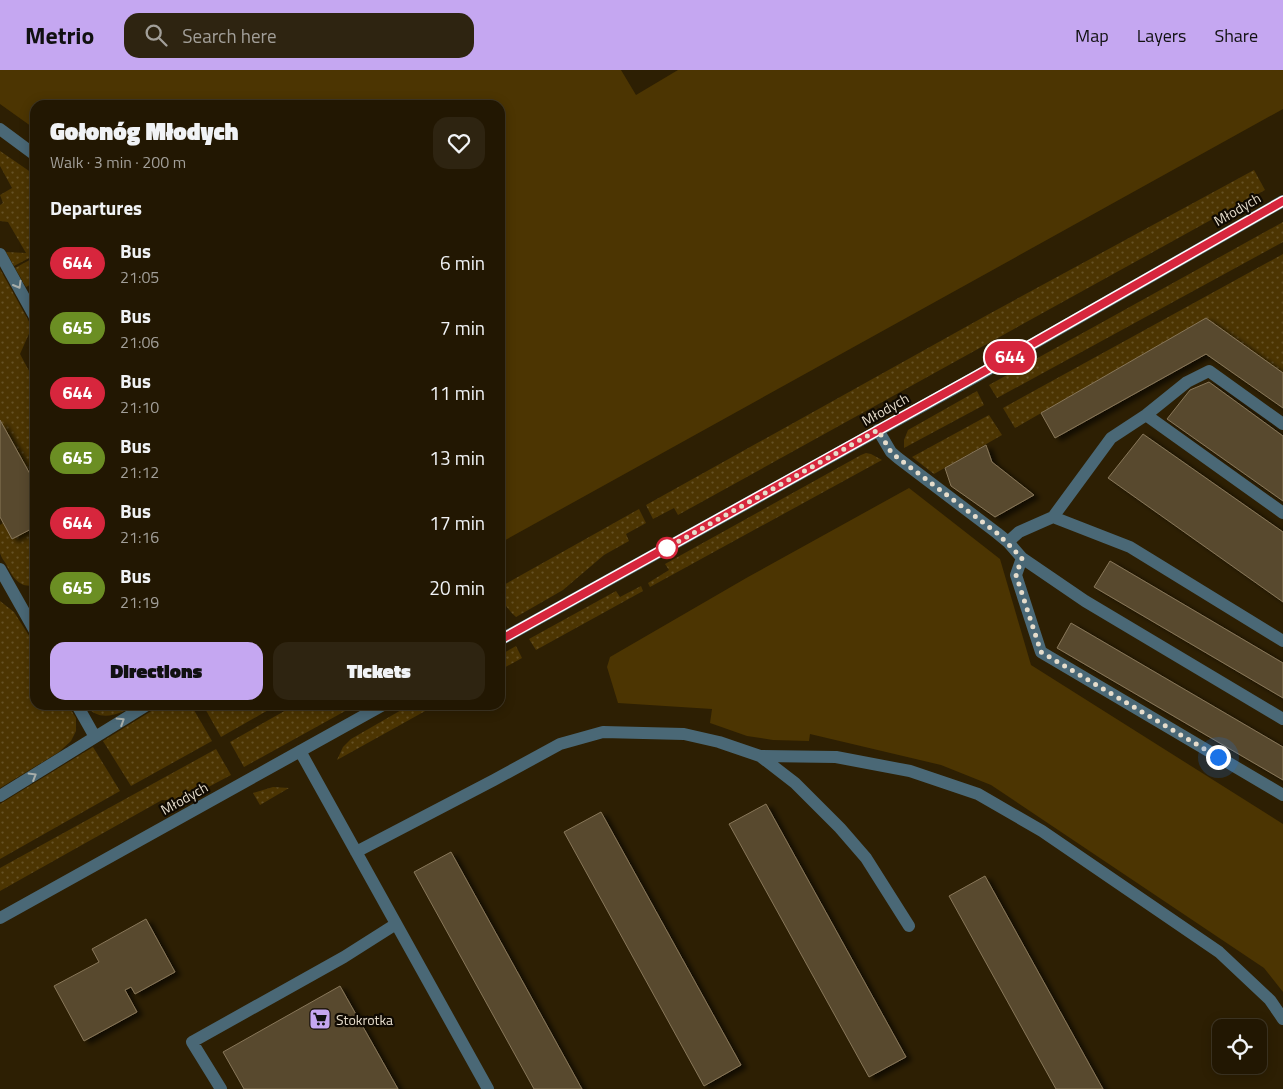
<!DOCTYPE html>
<meta charset="utf-8">
<style>
:root{--surface:#221702;--page:#2e2411;--text:#f1f3f6;--muted:#a29f99;--line:#3f3624;--accent:#c5a7f1}
body{margin:0;font-family:"Titillium Web",sans-serif;background:var(--page);color:var(--text);height:100vh;display:flex;flex-direction:column;font-size:19px;white-space:nowrap}
*{box-sizing:border-box;margin:0}
p{font-size:16px;color:var(--muted)}
.icon{flex:none;width:28px;height:28px;fill:none;stroke:currentColor;stroke-width:2;stroke-linecap:round;stroke-linejoin:round}
.map{position:relative;flex:1;overflow:hidden}
.drawer{position:absolute;left:30px;top:30px;width:475px;height:610px;display:flex;flex-direction:column;background:var(--surface);border-radius:15px;box-shadow:0 2px 12px #0003,0 0 0 1px var(--line)}
.drawer>*{flex:none}
.badge{padding:0 10px;border-radius:16px;font-size:18px;line-height:32px}
.controls{position:absolute;left:1212px;top:949px;display:grid;gap:10px}
.controls a{display:grid;place-items:center;width:55px;height:55px;border-radius:10px;background:var(--surface);box-shadow:0 2px 12px #0003,0 0 0 1px var(--line);font-size:25px}
.you{position:absolute;width:25px;height:25px;margin:-12px;border:4px solid #fff;border-radius:50%;background:#1a73e8;box-shadow:0 0 0 8px #1a73e833}
.map>.badge{position:absolute;translate:-50% -50%;box-shadow:0 0 0 2px #fff}
h2{padding:0 20px;font-size:19px;line-height:45px}
.round{display:grid;place-items:center;flex:none;width:52px;height:52px;border-radius:15px;background:var(--page)}
.head{display:flex;align-items:center;justify-content:space-between;height:85px;padding:0 20px}
h1{font-size:24px;font-weight:800;line-height:38px}
.action{display:flex;gap:10px;margin-top:auto;padding:10px 20px}
.action a{flex:1;height:58px;border-radius:15px;background:var(--accent);color:#111;font-size:20px;font-weight:800;line-height:58px;text-align:center}
.action a+a{background:var(--page);color:var(--text)}
ul{padding:0;list-style:none}
li{display:flex;align-items:center;gap:15px;height:65px;padding:0 20px}
li div{flex:1}
li b{display:block;font-size:19px}
li em{font-style:normal}
li .badge{min-width:55px;font-weight:700;text-align:center}
header{display:flex;align-items:center;gap:30px;box-sizing:border-box;height:70px;padding:0 25px;background:var(--accent);color:#111}
header strong{font-size:24px}
nav{display:flex;gap:28px;margin-inline-start:auto;font-size:18px}
.search{width:350px;height:45px;background:var(--page);display:flex;align-items:center;gap:12px;box-sizing:border-box;padding:0 18px;border-radius:15px;color:var(--muted);font-size:19px}
.map>svg:first-child{display:block}
.grass{fill:url(#grass-dots)}
.garden{fill:#4c3502}
.building{fill:#594a2d;stroke:#88775a;filter:url(#shadow)}
.lines{fill:none;stroke-linecap:round;stroke-linejoin:round}
.minor{stroke:#4a6876;stroke-width:12}
.oneway{stroke:#a8aeaa}
.line-casing{stroke:#fff;stroke-width:11}
.line{stroke:#d7263d;stroke-width:8}
.walk{stroke:#e6ddcc;stroke-width:5;stroke-dasharray:0 9}
.stop-dot{fill:#fff;stroke:#d7263d;stroke-width:2.5}
.labels{text-anchor:middle;dominant-baseline:central;stroke-width:4.5;stroke-linejoin:round;paint-order:stroke}
.street-label{font-size:14px;fill:#e6ddcc;stroke:#100a02}
.poi-label{font-size:14px;fill:#e6ddcc;stroke:#100a02;text-anchor:start}
</style>
<header>
<strong>Metrio</strong>
<div class="search"><svg class="icon" aria-label="search" viewBox="0 0 24 24"><circle cx="10" cy="10" r="6"/><path d="M15 15l6 6"/></svg>Search here</div>
<nav><a>Map</a><a>Layers</a><a>Share</a></nav>
</header>
<div class="map">
<svg width="1283" height="1019" viewBox="0 0 1283 1019">
<defs>
<pattern id="grass-dots" width="8" height="8" patternUnits="userSpaceOnUse" patternTransform="scale(1.25)"><rect width="8" height="8" fill="#4c3502"/><path d="M2 2h.1M6 6h.1" fill="none" stroke="#665226" stroke-width="1.8" stroke-linecap="round"/></pattern>
<filter id="shadow"><feDropShadow dx="5.5" dy="3" stdDeviation="2.5" flood-color="#0009"/></filter>
</defs>
<rect width="100%" height="100%" fill="#2d1f03"/>
<path class="grass" d="M 0,81 L 35,105 L 35,185 L 14,196 L 6,182 L 26,183 L 8,152 L 0,151 L 0,135 L 3,133 L 0,125 L 12,118 L 0,96 Z
M 1254,100 L 1265,120 L 678,445 L 674,438 L 653,449 L 646,435 L 989,244 Z
M 1283,152 L 1283,172 L 997,328 L 989,315 Z
M 1283,184 L 1283,303 L 1206,248 L 1015,358 L 1003,338 Z
M 35,187 L 35,192 L 33,193 L 35,196 L 35,212 L 26,217 L 15,198 Z
M 0,199 L 32,257 L 20,284 L 35,312 L 35,413 L 0,350 Z
M 977,321 L 984,335 L 904,378 L 904,370 L 908,360 Z
M 989,345 L 1002,365 L 934,404 L 912,387 Z
M 866,383 L 871,384 L 882,390 L 650,517 L 648,513 L 669,500 L 665,494 L 861,385 Z
M 639,439 L 646,453 L 626,464 L 629,471 L 604,485 L 563,520 L 516,547 C 507,539 500,529 500,517 Z
M 3,453 L 12,469 L 35,457 L 35,515 C 19,519 12,506 6,494 C 4,491 1,487 0,483 C 0,476 0,463 0,455 Z
M 641,516 L 643,521 L 536,580 L 529,569 L 616,521 L 620,527 Z
M 0,531 L 14,542 L 35,575 L 35,635 L 68,635 L 76,648 L 76,661 L 71,671 L 59,682 L 0,718 Z
M 516,576 L 522,588 L 500,600 L 500,585 Z
M 85,635 L 135,635 C 119,645 99,653 85,635 Z
M 161,635 L 191,635 L 212,671 L 131,716 L 103,671 Z
M 203,635 L 277,635 L 221,667 Z
M 295,635 L 356,635 L 244,697 L 230,672 Z
M 410,635 L 436,635 L 337,690 L 343,677 L 351,669 Z
M 93,677 L 120,721 L 0,789 L 0,734 Z
M 216,679 L 231,705 L 182,731 L 162,730 L 0,821 L 0,798 Z
M 273,717 L 289,718 L 260,735 L 253,723 Z"/>
<path class="garden" d="M 0,0 L 621,0 L 636,25 L 678,0 L 1283,0 L 1283,39 L 500,473 L 500,35 L 35,35 L 35,59 L 0,34 Z
M 909,418 L 1000,489 L 1031,595 L 1283,754 L 1283,922 L 1264,898 L 991,715 L 941,695 L 810,664 L 809,671 L 773,670 L 747,666 L 710,653 L 712,639 L 618,633 L 607,597 L 610,587 L 748,507 Z"/>
<path class="building" d="M 1206,248 L 1283,303 L 1283,338 L 1206,284 L 1055,368 L 1041,343 Z
M 1209,312 L 1283,366 L 1283,431 L 1167,349 L 1190,320 Z
M 0,350 L 35,413 L 35,457 L 12,469 L 0,447 Z
M 1143,364 L 1283,462 L 1283,532 L 1108,408 Z
M 986,375 L 992,392 L 1034,425 L 995,447 L 951,416 L 945,398 Z
M 1110,491 L 1283,593 L 1283,628 L 1094,517 Z
M 1071,553 L 1283,677 L 1283,710 L 1057,578 Z
M 766,734 L 906,987 L 869,1007 L 729,754 Z
M 601,742 L 741,995 L 704,1016 L 564,762 Z
M 451,782 L 582,1019 L 534,1019 L 414,802 Z
M 985,806 L 1103,1019 L 1056,1019 L 949,826 Z
M 146,849 L 175,902 L 135,924 L 131,917 L 125,920 L 137,942 L 84,971 L 54,916 L 99,892 L 92,879 Z
M 340,916 L 398,1019 L 244,1019 L 223,982 Z"/>
<g class="lines">
<path class="minor" d="M 0,59 L 35,85
M 0,184 L 35,247
M 1146,345 L 1283,443
M 878,360 L 891,382 L 898,388 L 997,463 L 1008,472 L 1019,462 L 1053,447 L 1111,368 L 1146,345 L 1187,312 L 1209,301 L 1283,354
M 1053,447 L 1130,477 L 1283,571
M 1008,472 L 1022,488 L 1085,531 L 1283,649
M 1022,488 L 1016,505 L 1041,582 L 1283,725
M 0,499 L 35,561
M 500,570 L 977,306 L 1283,131
M 77,635 L 95,667
M 300,681 L 488,1019
M 760,686 L 795,713 L 840,758 L 866,788 L 909,856
M 0,726 L 147,635
M 356,782 L 494,710 L 560,674 L 603,662 L 684,664 L 719,672 L 760,686 L 836,687 L 910,701 L 978,724 L 1042,761 L 1219,882 L 1270,930 L 1283,949
M 0,848 L 383,635
M 221,1019 L 192,972 L 344,887 L 396,854"/>
</g>
<defs><path id="oneway-chevron" d="M-2-3.5L2.5 0L-2 3.5" fill="none" stroke-width="1.6" stroke-linecap="round" stroke-linejoin="round" transform="scale(1.25)"/></defs>
<g class="oneway">
<use href="#oneway-chevron" transform="translate(18 215) rotate(60)"/>
<use href="#oneway-chevron" transform="translate(121 651) rotate(-32)"/>
<use href="#oneway-chevron" transform="translate(33 706) rotate(-31)"/>
</g>
<g class="lines">
<g class="line-casing">
<path id="line" d="M 500,570 L 976,306 L 1283,131"/>
</g>
<use href="#line" class="line"/>
<path class="walk" d="M 667,478 L 665,479 L 878,360 L 891,382 L 898,388 L 997,463 L 1022,488 L 1016,505 L 1041,582 L 1218,687"/>
</g>
<defs>
<g id="supermarket-square" transform="scale(1.125)"><rect x="-9" y="-9" width="18" height="18" rx="4" fill="#c5a7f1" stroke="#100a02"/><path d="M-6-5.5h2.5l.6 2H6L4.5 2H-2.5L-4.4-4H-6ZM-1.5 3.2a1.3 1.3 0 1 0 .1 0ZM3 3.2a1.3 1.3 0 1 0 .1 0Z" fill="#111"/></g>
</defs>
<g fill-rule="evenodd">
<use href="#supermarket-square" x="320" y="949"/>
</g>
<circle class="stop-dot" cx="667" cy="478" r="10"/>
<g class="labels">
<g class="street-label">
<text transform="translate(1237 139) rotate(-30)">Młodych</text>
<text transform="translate(885 339) rotate(-29)">Młodych</text>
<text transform="translate(184 728) rotate(-29)">Młodych</text>
</g>
<g class="poi-label">
<text x="336" y="949">Stokrotka</text>
</g>
</g>
</svg>
<div class="controls">
<a><svg class="icon" aria-label="locate" viewBox="0 0 24 24"><circle cx="12" cy="12" r="6"/><path d="M12 2v4M12 18v4M2 12h4M18 12h4"/></svg></a>
</div>
<div class="you" style="left:1218px;top:687px"></div>
<b class="badge" style="left:1010px;top:287px;background:#d7263d;color:#fff">644</b>
<section class="drawer">
<div class="head"><div><h1>Gołonóg Młodych</h1><p>Walk · 3 min · 200 m</p></div><a class="round"><svg class="icon" aria-label="heart" viewBox="0 0 24 24"><path d="M12 20l-8-8c-3-5 5-10 8-4 3-6 11-1 8 4z"/></svg></a></div>
<h2>Departures</h2>
<ul>
<li><span class="badge" style="background:#d7263d;color:#fff">644</span><div><b>Bus</b><p>21:05</p></div><em>6 min</em></li>
<li><span class="badge" style="background:#6b8e23;color:#fff">645</span><div><b>Bus</b><p>21:06</p></div><em>7 min</em></li>
<li><span class="badge" style="background:#d7263d;color:#fff">644</span><div><b>Bus</b><p>21:10</p></div><em>11 min</em></li>
<li><span class="badge" style="background:#6b8e23;color:#fff">645</span><div><b>Bus</b><p>21:12</p></div><em>13 min</em></li>
<li><span class="badge" style="background:#d7263d;color:#fff">644</span><div><b>Bus</b><p>21:16</p></div><em>17 min</em></li>
<li><span class="badge" style="background:#6b8e23;color:#fff">645</span><div><b>Bus</b><p>21:19</p></div><em>20 min</em></li>
</ul>
<div class="action"><a>Directions</a><a>Tickets</a></div>
</section>
</div>
